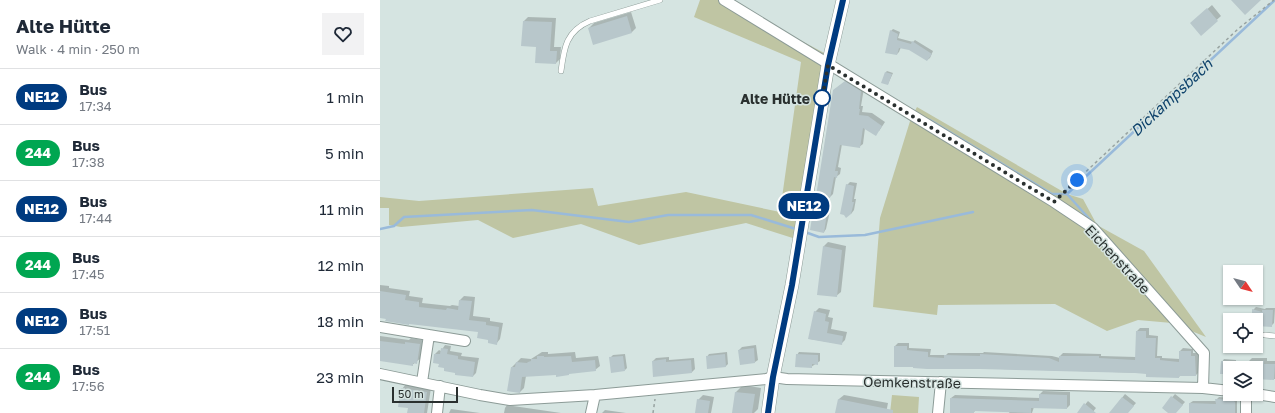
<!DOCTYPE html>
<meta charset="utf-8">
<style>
:root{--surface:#fff;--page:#f2f2f3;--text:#1f2937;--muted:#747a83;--line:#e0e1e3}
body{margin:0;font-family:"Golos Text",sans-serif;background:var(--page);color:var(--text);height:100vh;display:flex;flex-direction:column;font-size:15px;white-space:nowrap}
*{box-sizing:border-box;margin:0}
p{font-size:13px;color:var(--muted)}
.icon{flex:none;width:22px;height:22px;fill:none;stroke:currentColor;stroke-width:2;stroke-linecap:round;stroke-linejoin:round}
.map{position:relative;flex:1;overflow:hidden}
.drawer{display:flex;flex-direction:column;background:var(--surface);width:380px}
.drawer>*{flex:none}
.badge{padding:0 8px;border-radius:13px;font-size:14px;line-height:26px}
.needle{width:26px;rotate:125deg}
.tools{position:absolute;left:843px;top:265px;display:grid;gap:8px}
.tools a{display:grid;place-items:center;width:40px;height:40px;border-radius:0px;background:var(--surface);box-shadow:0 1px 3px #0004;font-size:20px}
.scale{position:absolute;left:12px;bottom:10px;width:66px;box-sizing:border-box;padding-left:4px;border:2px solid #2a302f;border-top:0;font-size:11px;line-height:14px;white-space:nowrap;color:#2a302f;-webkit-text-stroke:3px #d5e4e1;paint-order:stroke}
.you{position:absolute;width:20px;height:20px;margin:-10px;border:3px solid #fff;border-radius:50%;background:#1a73e8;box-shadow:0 0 0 6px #1a73e833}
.map>.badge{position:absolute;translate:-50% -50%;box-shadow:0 0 0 2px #fff}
.round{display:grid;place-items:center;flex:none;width:42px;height:42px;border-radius:0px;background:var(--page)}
.overview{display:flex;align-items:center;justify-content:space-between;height:68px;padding:0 16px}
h1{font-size:19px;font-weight:700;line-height:30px}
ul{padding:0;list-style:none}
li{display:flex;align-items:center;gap:12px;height:56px;padding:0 16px;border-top:1px solid var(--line)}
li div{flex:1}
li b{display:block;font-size:15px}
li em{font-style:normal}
li .badge{min-width:44px;font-weight:700;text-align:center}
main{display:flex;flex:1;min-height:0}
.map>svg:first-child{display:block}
.green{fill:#bfc5a3}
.shadow{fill:#0003}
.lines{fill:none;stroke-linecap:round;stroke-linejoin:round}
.stream{stroke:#99bada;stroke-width:2.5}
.building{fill:#b8c7cb}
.service-casing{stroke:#8c9b97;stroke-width:6}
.minor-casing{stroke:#8c9b97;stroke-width:12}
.tertiary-casing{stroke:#8c9b97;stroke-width:14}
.path{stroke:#98a3a1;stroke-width:1.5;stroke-dasharray:3 3;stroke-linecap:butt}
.service{stroke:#fff;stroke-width:5}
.minor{stroke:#fff;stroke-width:10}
.tertiary{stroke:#fff;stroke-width:13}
.line-casing{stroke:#fff;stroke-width:9}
.line{stroke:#003b80;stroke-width:6}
.walk{stroke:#2a302f;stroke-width:4;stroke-dasharray:0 7.2}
.stop-dot{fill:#fff;stroke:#003b80;stroke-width:2}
.labels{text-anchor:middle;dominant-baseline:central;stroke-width:3;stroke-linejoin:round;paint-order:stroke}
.stop-label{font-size:14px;font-weight:bold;fill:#2a302f;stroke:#d5e4e1;text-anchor:end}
.street-label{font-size:14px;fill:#2a302f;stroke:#d5e4e1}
.water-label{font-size:15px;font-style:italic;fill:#0e426b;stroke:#d5e4e1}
</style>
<main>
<section class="drawer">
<div class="overview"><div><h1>Alte Hütte</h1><p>Walk · 4 min · 250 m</p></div><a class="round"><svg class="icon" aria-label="heart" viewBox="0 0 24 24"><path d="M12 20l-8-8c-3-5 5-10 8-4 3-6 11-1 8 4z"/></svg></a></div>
<ul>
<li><span class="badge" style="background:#003b80;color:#fff">NE12</span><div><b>Bus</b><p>17:34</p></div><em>1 min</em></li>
<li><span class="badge" style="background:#00a651;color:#fff">244</span><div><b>Bus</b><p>17:38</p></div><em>5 min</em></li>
<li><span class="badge" style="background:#003b80;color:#fff">NE12</span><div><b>Bus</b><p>17:44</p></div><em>11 min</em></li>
<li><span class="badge" style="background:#00a651;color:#fff">244</span><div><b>Bus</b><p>17:45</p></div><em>12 min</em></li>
<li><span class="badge" style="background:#003b80;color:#fff">NE12</span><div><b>Bus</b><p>17:51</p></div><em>18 min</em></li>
<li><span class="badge" style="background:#00a651;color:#fff">244</span><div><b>Bus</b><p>17:56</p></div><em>23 min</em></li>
</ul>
</section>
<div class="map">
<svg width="895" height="413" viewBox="0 0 895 413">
<rect width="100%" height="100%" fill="#d5e4e1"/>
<path class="green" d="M 320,0 L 345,0 L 446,54 L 419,240 L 366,223 L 259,245 L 201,224 L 133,238 L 98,220 L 21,227 L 9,225 L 9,208 L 0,208 L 0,197 L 39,201 L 213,188 L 218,206 L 306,192 L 400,212 L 421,62 L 314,17 Z
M 537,107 L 687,194 L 703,199 L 717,225 L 764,251 L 826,337 L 792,323 L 758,320 L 727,331 L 675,304 L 558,305 L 557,315 L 493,307 L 500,218 L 531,118 Z
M 512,395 L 539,397 L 538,413 L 510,413 Z"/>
<path class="shadow" d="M 832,5 L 841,16 L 821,34 L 816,19 Z
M 251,12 L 256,28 L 252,32 L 209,28 L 214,23 Z
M 148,17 L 176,18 L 174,47 L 181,47 L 180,59 L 176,63 L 157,46 L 144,21 Z
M 513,29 L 520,32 L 518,38 L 533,42 L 535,40 L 553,51 L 550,58 L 547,60 L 530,49 L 521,47 L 519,52 L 517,54 L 511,31 Z
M 507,71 L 513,73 L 508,84 L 506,72 Z
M 469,79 L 484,88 L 481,106 L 483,106 L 482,112 L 492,113 L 505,122 L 499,131 L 485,128 L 483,144 L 479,147 L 462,144 L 458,167 L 461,168 L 460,174 L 456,177 L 453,194 L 450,197 L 454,90 Z
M 470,182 L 477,183 L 474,199 L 476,199 L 474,210 L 471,214 L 467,185 Z
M 437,208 L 450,211 L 446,229 L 444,232 L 431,229 L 434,211 Z
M 448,242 L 466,246 L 461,292 L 456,296 L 444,246 Z
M 0,285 L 9,286 L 9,288 L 30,291 L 29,296 L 43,298 L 42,303 L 70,306 L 72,305 L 79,306 L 80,300 L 84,296 L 95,297 L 93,316 L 110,318 L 110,321 L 123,323 L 120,339 L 116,344 L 99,331 L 0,317 Z
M 876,307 L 885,309 L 886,308 L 895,308 L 894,323 L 891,326 L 876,325 L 876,320 L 873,320 L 873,310 Z
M 439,308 L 450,310 L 448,317 L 453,318 L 451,329 L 467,332 L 465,340 L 461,344 L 430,339 L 435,312 Z
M 760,328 L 769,328 L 769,335 L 778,336 L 777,356 L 782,356 L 782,358 L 800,359 L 800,351 L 803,348 L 813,349 L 813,353 L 818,353 L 819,372 L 816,375 L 801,375 L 799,377 L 767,373 L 515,366 L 515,346 L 518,343 L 529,343 L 529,348 L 551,349 L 550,355 L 566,355 L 568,353 L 603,353 L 604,352 L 672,356 L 680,358 L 680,356 L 683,353 L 721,354 L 721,356 L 756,357 L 757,331 Z
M 0,336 L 29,340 L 31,338 L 43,340 L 41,358 L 32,365 L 0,357 Z
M 65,345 L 71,346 L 70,351 L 82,353 L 81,356 L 99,358 L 96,373 L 93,376 L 77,372 L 66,367 L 60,363 L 55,354 L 59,350 L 61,351 Z
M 376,345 L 378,360 L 375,362 L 359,350 L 362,347 Z
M 162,352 L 168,352 L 168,354 L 195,352 L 196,358 L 218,356 L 220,366 L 215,370 L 146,376 L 144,388 L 140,392 L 132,367 L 141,358 L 151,359 Z
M 347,352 L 348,364 L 346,366 L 328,368 L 327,357 L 329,354 Z
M 419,352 L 440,353 L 440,361 L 431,367 L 417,355 Z
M 245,354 L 247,368 L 245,370 L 230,358 L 233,355 Z
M 289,357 L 289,360 L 314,358 L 315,369 L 312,372 L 273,361 L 276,358 Z
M 872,358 L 887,358 L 887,361 L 895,361 L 895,379 L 876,378 L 876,368 L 869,368 L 869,361 Z
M 844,359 L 856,360 L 856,368 L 850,368 L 850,373 L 842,362 Z
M 26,384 L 51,388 L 47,413 L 28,413 L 29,407 L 22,389 Z
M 363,385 L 381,388 L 378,409 L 374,413 L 353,413 L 356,392 Z
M 663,391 L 690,392 L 690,405 L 687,408 L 654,407 L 652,413 L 629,413 L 630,411 L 596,410 L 593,413 L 571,398 L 575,395 L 660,398 L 660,394 Z
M 745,394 L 756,403 L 747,413 L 730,413 Z
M 795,394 L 805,402 L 795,413 L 789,413 L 783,408 Z
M 323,395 L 334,397 L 331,413 L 316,413 L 318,400 Z
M 464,395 L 508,403 L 506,413 L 456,413 L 459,399 Z
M 839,397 L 855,398 L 857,399 L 857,413 L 810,413 L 810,403 L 813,401 L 837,401 L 836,400 Z
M 708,401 L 716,408 L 712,413 L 698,413 Z
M 127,405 L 181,413 L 124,413 L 125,408 Z
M 71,409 L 100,413 L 69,413 Z
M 225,410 L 246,413 L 222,413 Z"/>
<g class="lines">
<path class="stream" d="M 550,120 L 672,194 L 687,194 L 713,223
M 687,194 L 895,0
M 0,229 L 14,226 L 24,217 L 152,210 L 249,222 L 288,215 L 371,215 L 416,229
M 425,232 L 439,237 L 485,235 L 593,212"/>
</g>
<path class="building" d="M 851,0 L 881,0 L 865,15 Z
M 827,8 L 838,21 L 821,36 L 810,23 Z
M 247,16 L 252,33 L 213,45 L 208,28 Z
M 143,21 L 172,22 L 170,51 L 177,51 L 176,64 L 155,63 L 156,47 L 141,46 Z
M 510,30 L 518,34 L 517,40 L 531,44 L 532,41 L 552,54 L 547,61 L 529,50 L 519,48 L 517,55 L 505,53 Z
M 505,72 L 512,74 L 508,85 L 501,83 Z
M 465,81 L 481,91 L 479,109 L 480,109 L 479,115 L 488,116 L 502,126 L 496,136 L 483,128 L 480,148 L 460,145 L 455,171 L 458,171 L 457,178 L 454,177 L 450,198 L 436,196 L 453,90 Z
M 466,184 L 474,186 L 472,202 L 474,202 L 471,214 L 466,218 L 464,215 L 460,214 Z
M 433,211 L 447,213 L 444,233 L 430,230 Z
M 443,246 L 462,250 L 457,297 L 437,295 Z
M 0,291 L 26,295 L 25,300 L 39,302 L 39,307 L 66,310 L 67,308 L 78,310 L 79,300 L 92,301 L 89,320 L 106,322 L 106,325 L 119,327 L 117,345 L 108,343 L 108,340 L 97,338 L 98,332 L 29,324 L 29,325 L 5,321 L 6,319 L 0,318 Z
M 872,309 L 882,312 L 882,310 L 893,310 L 892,327 L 876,326 L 876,320 L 872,320 Z
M 434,311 L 446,314 L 445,321 L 449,322 L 447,333 L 463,336 L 462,345 L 428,339 Z
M 756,331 L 766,331 L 766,338 L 776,338 L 775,358 L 780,358 L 780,360 L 799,362 L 799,351 L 811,351 L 811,356 L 815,356 L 816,376 L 799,376 L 799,378 L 766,377 L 766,374 L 755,373 L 600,369 L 547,369 L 533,368 L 533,367 L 514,367 L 514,346 L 527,346 L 527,350 L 548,352 L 548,357 L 564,358 L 564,355 L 600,356 L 600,354 L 669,358 L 679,362 L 679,356 L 719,356 L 719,358 L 755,360 Z
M 0,341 L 25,344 L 25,342 L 40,344 L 37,364 L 33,363 L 33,366 L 0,361 Z
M 61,348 L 68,349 L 67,354 L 78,356 L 78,359 L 95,362 L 93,377 L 75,375 L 75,373 L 64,371 L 64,368 L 58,367 L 59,364 L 53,363 L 54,354 L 60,354 Z
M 374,348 L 375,363 L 360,365 L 358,350 Z
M 345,354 L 346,367 L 327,369 L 326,356 Z
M 416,354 L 438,355 L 438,365 L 432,364 L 432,368 L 415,367 Z
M 157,356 L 164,356 L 164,357 L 191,356 L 192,362 L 215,360 L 216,371 L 189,374 L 189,375 L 176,377 L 176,375 L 142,377 L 140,393 L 127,391 L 131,367 L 135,367 L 136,362 L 147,363 L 148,362 L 151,361 L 151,359 L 157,359 Z
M 243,356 L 245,371 L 231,373 L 229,357 Z
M 286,359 L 286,362 L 311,360 L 312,373 L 273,377 L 272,361 Z
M 841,361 L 864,362 L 864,368 L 850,368 L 850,374 L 840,374 Z
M 868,361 L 884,361 L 884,364 L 895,364 L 894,380 L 876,379 L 876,368 L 868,368 Z
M 21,388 L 47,392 L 44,413 L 27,413 L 28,408 L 18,407 Z
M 355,392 L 375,394 L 372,413 L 352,413 Z
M 659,394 L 687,395 L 687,409 L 651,408 L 651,413 L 594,411 L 594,413 L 570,413 L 570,398 L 659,401 Z
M 791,396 L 803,405 L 796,413 L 788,413 L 782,408 Z
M 742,397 L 754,406 L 748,413 L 729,413 Z
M 317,399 L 330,401 L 328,413 L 315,413 Z
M 458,399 L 513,410 L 513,413 L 455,413 Z
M 835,399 L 853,400 L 855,402 L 855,413 L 809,413 L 809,403 L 836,404 Z
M 704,403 L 716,413 L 697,413 Z"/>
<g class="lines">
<g class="service-casing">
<path id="service" d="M 181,71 C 184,48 186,31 210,21 L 280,0
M 885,335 L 895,336"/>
</g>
<g class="minor-casing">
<path id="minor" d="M 344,0 L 674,202 L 713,228 L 824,353 L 823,388
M 0,327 L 85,341
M 0,374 L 100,395 L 130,400 L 215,395 L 386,379 L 393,377 L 407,379 L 823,388 L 850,391
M 42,382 L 49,335
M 876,394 L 895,397
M 57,413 L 60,386
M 211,413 L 215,395
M 558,413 L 561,382
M 866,413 L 866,394"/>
</g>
<g class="tertiary-casing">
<path id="tertiary" d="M 388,413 L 393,377 L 412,285 L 448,65 L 463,0"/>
</g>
<path class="path" d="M 680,196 L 858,29 L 894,0
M 273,413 L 275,399"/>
<use href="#service" class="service"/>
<use href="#minor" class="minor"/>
<use href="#tertiary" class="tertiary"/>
</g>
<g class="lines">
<g class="line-casing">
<path id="line" d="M 388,413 L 393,377 L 412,285 L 448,65 L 463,0"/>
</g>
<use href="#line" class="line"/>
<path class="walk" d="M 442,98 L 442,100 L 448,65 L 674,202 L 697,180"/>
</g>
<circle class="stop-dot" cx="442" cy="98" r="8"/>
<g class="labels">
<g class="stop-label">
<text x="430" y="98">Alte Hütte</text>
</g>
<g class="street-label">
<text transform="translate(738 259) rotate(47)">Eichenstraße</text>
<text transform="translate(532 382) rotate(1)">Oemkenstraße</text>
</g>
<g class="water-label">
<text transform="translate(791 97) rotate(-43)">Dickampsbach</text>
</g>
</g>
</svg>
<div class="tools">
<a><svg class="needle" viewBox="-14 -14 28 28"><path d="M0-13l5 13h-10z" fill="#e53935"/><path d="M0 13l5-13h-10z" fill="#747a83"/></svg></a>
<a><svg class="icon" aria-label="locate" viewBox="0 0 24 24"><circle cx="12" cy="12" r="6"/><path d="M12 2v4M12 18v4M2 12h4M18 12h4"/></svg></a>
<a><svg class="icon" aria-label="layers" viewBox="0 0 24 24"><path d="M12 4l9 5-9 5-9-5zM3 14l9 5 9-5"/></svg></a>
</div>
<div class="scale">50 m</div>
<div class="you" style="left:697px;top:180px"></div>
<b class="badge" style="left:424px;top:206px;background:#003b80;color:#fff">NE12</b>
</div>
</main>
